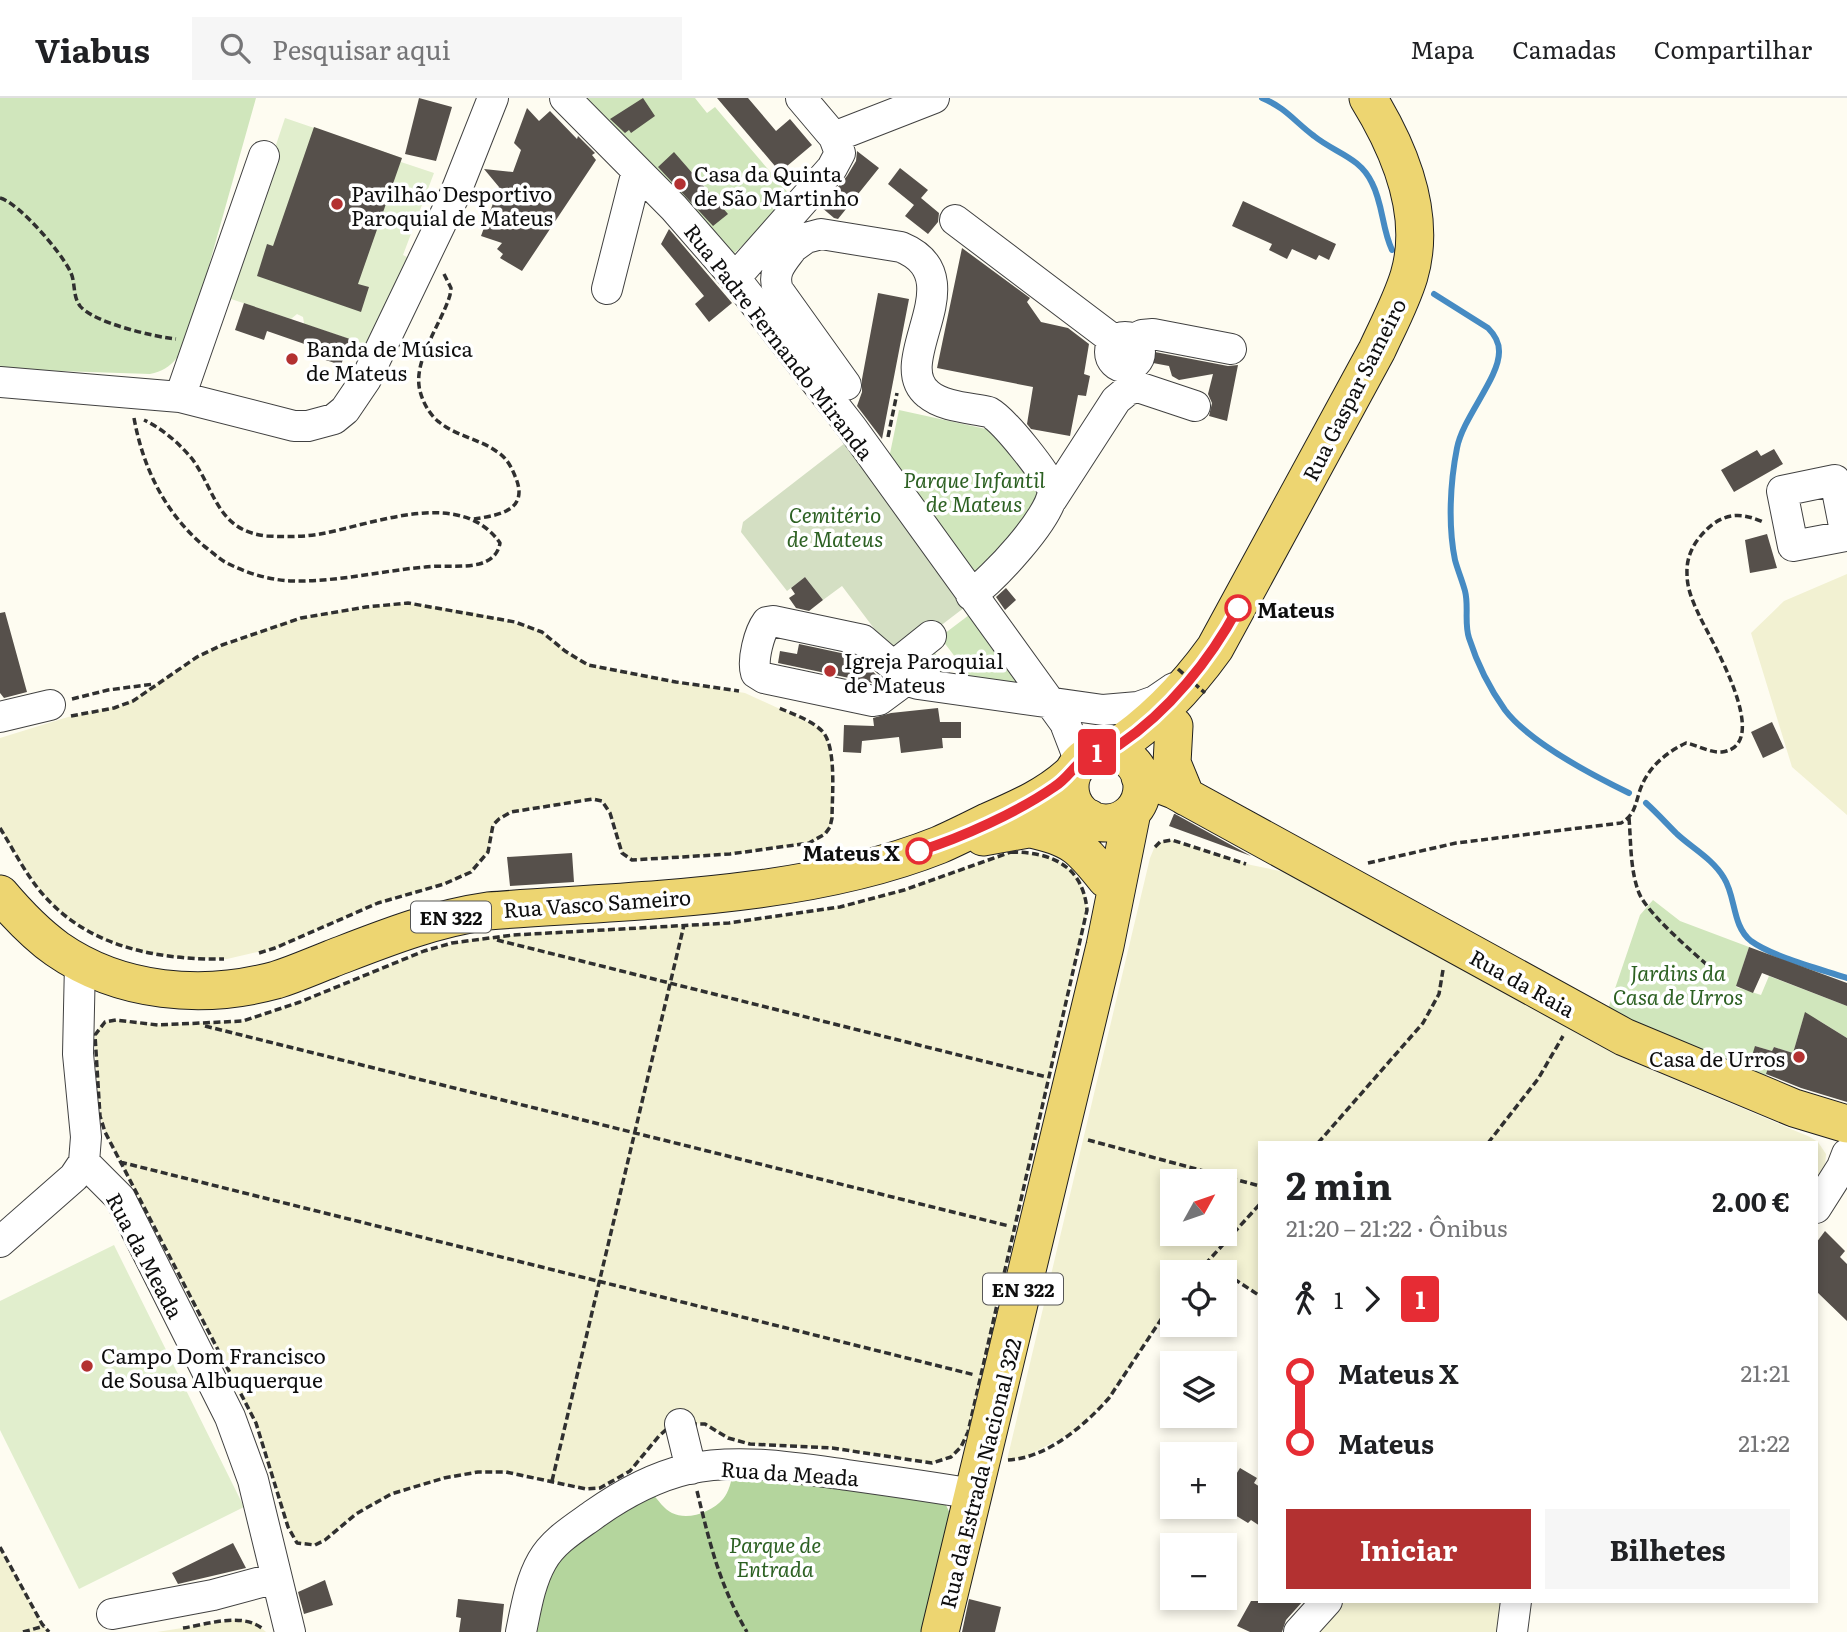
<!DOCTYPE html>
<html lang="pt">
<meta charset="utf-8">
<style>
:root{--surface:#fff;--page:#f6f6f6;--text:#202124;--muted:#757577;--line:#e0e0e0;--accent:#b33131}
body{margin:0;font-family:Literata,serif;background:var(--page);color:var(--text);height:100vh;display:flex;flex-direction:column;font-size:26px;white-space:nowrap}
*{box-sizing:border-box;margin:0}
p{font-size:23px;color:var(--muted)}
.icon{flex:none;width:38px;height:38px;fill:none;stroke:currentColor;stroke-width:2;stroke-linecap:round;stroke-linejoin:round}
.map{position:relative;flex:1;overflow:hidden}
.sheet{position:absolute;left:1258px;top:1043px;width:560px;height:462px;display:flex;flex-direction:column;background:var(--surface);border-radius:0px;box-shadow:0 4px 10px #0003}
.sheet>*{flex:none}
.badge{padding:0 14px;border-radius:5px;font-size:24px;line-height:46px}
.needle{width:46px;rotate:50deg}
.buttons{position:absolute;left:1160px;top:1071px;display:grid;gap:14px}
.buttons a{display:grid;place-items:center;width:77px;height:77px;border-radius:0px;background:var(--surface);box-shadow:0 4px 10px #0003;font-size:35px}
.map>.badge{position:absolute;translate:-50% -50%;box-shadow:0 0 0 4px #fff}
.legs{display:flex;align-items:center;gap:10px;height:77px;padding:0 28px;font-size:23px}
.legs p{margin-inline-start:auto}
.overview{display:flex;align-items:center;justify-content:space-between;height:119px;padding:0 28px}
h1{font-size:38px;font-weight:700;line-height:52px}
.button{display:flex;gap:14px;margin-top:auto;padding:14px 28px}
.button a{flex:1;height:80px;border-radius:0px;background:var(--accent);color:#fff;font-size:28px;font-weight:700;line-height:80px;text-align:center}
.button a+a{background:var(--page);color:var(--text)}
ul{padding:0 28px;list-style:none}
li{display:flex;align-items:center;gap:24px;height:70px;font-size:26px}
li i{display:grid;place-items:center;width:10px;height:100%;margin:0 9px;background:currentColor}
li i::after{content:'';width:18px;height:18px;margin:-9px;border:5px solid;border-radius:50%;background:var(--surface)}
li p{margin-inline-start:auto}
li:first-child i{background:linear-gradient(#0000 50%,currentColor 0)}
li:last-child i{background:linear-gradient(currentColor 50%,#0000 0)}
header{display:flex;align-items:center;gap:42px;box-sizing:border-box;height:98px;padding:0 35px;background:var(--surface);border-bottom:2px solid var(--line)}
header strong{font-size:33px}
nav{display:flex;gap:38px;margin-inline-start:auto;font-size:24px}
.search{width:490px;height:63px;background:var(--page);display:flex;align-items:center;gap:18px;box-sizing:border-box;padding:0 24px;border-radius:0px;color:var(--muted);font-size:26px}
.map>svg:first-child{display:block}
.farmland{fill:#f2f1d2;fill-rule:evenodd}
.green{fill:#d0e6bc}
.forest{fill:#b4d59d}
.cemetery{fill:#d4dfc3}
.pitch{fill:#e1eecd}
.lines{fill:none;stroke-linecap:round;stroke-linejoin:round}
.stream{stroke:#468bc3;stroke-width:6}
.building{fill:#56504b}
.minor-casing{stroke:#414141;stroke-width:32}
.major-casing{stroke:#1f1f1f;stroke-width:39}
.path{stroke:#303030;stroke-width:3.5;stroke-dasharray:7 3.5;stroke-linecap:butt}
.minor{stroke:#fff;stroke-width:30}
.major{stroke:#edd571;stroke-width:37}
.path-bridge{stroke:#303030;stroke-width:3.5;stroke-dasharray:7 3.5;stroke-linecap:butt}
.line-1-casing{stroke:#fff;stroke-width:16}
.line-1{stroke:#e62c34;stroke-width:10}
.poi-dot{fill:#b33131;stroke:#fff;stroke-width:2.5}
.stop-1-dot{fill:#fff;stroke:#e62c34;stroke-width:3.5}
.labels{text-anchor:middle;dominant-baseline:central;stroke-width:7;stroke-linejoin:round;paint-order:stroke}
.shield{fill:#fff;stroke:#565656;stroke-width:2}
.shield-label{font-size:19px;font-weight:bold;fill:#0e0e0e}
.poi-label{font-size:21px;fill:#0e0e0e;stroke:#fff;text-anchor:start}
.street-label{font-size:21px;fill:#0e0e0e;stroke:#fff}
.park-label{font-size:21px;font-style:italic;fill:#2d6123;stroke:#fff}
.stop-label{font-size:21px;font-weight:bold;fill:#0e0e0e;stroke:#fff;text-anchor:start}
</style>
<header>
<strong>Viabus</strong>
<div class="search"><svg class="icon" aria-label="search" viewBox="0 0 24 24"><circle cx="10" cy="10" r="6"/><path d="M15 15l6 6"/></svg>Pesquisar aqui</div>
<nav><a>Mapa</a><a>Camadas</a><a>Compartilhar</a></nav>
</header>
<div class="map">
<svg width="1847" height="1534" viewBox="0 0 1847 1534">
<rect width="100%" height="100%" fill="#fefcf1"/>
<path class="farmland" d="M 1847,476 L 1847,717 L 1792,669 L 1751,535 L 1784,503 Z
M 408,505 L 476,515 L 531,529 L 542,534 L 575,560 L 588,567 L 676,584 L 745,595 L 815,627 L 827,639 L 831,661 L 832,720 L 830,729 L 825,736 L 809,745 L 730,756 L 632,762 L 622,755 L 610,715 L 602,703 L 593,701 L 511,714 L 499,721 L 493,727 L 488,754 L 471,774 L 444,786 L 378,805 L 275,850 L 227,861 L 172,859 L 141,854 L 103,841 L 65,818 L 51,805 L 35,785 L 0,730 L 0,640 L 68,619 L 124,607 L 206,554 L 282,525 L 326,515 Z
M 1165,742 L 1172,742 L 1251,767 L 1290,775 L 1619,958 L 1810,1039 L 1818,1044 L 1826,1056 L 1825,1068 L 1817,1081 L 1816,1045 L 1260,1045 L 1260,1198 L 1208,1164 L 1198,1174 L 1172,1174 L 1172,1205 L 1109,1300 L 1073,1334 L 1025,1359 L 1007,1362 L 1150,760 L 1155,748 ZM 1172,1083 L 1225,1083 L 1225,1136 L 1172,1136 Z
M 1011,754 L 1037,756 L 1050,759 L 1062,765 L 1073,774 L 1081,786 L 1086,799 L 1087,812 L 968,1334 L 961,1349 L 951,1359 L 932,1365 L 832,1350 L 750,1346 L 728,1340 L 705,1326 L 693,1325 L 668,1330 L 652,1346 L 630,1373 L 600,1390 L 586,1391 L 506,1374 L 478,1374 L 444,1380 L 391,1396 L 356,1416 L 325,1442 L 315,1447 L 297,1445 L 288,1429 L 256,1325 L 105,1034 L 100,1018 L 95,951 L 95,937 L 100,928 L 105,924 L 116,922 L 158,927 L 243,923 L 300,904 L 424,853 L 475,841 L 544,834 L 730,825 L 840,809 L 904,792 Z
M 0,1449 L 42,1526 L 49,1534 L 0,1534 Z
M 1343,1503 L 1513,1503 L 1508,1534 L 1312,1534 Z
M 239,1521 L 256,1525 L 266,1534 L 157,1534 Z"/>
<path class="green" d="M 0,0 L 256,0 L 190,235 C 181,256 174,271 150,276 L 0,271 Z
M 580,0 L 695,0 L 707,15 L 715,9 L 790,97 L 766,125 L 726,163 Z
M 899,312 L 995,333 L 1044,398 L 978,482 L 888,365 Z
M 973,514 L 1017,581 L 1012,587 L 974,584 L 940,539 Z
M 929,547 L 946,569 L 947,572 L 945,575 L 916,570 L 912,566 Z
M 1653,802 L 1680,823 L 1749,849 L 1736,889 L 1761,897 L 1769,878 L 1847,908 L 1847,940 L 1818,922 L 1804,918 L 1793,955 L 1774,949 L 1772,953 L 1755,948 L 1768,970 L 1765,981 L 1606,917 L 1640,817 Z"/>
<path class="forest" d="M 733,1375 L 936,1403 L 946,1407 L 953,1422 L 924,1534 L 530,1534 L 536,1505 L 564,1450 L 652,1395 C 658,1402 664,1411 672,1415 C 688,1423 712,1414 723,1401 C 729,1394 731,1384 733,1375 Z"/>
<path class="cemetery" d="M 845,345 L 969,506 L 897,561 L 842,488 L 823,502 L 805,479 L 787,493 L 741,434 L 743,424 Z"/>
<path class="pitch" d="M 285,20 L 402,60 L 401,64 L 434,75 L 403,157 L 413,162 L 370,248 L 311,228 L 301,233 L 304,225 L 303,219 L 297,216 L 291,221 L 225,199 Z
M 114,1147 L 244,1409 L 79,1491 L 0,1332 L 0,1203 Z"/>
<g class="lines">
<path class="stream" d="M 1262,0 C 1286,10 1294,23 1314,38 C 1335,55 1360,59 1372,85 C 1383,106 1382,131 1392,152
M 1434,196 L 1488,230 C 1494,236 1499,244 1499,253 C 1500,279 1463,319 1457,350 C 1450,385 1448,428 1455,462 C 1458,473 1462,482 1465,493 C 1469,508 1464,525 1469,540 C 1477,565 1490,591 1505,612 C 1530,645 1592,677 1629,695
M 1646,705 C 1657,715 1666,725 1677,736 C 1692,750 1713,761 1724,780 C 1736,799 1732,828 1751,843 C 1773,859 1820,871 1847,880"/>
</g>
<path class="building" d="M 419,0 L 452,9 L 436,63 L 405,56 Z
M 643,0 L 655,18 L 631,35 L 629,32 L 625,35 L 610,21 Z
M 717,0 L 748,0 L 776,33 L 790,21 L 812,47 L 780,74 Z
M 527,10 L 539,23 L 550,13 L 577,41 L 578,38 L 595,55 L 592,57 L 596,62 L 522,173 L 500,160 L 503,156 L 497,151 L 502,145 L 481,138 L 499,89 L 484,71 L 513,74 L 521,52 L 514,45 Z
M 314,29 L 402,60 L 358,186 L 369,189 L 361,214 L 257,178 L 267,146 L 273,148 Z
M 857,53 L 879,70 L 838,121 L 834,120 L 821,109 L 847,78 L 856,63 Z
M 674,54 L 728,116 L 713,128 L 658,69 Z
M 900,70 L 928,92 L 921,100 L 939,115 L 938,124 L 928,136 L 905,118 L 914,107 L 888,86 Z
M 1243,103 L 1336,146 L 1329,162 L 1319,157 L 1316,162 L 1292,151 L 1287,161 L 1269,152 L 1272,146 L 1232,128 Z
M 669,131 L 732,205 L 709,224 L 695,206 L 704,198 L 661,146 Z
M 962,150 L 1030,200 L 1027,204 L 1041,224 L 1068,230 L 1089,246 L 1084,276 L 1090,278 L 1086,298 L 1078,297 L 1070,338 L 1031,331 L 1027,326 L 1033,289 L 937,270 Z
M 878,195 L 909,201 L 882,341 L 857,308 L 862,294 L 862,281 Z
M 244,205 L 350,241 L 341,267 L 313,258 L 316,250 L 267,233 L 264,242 L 235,232 Z
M 1155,254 L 1228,268 L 1238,267 L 1227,323 L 1209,318 L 1212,305 L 1208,296 L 1213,276 L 1179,282 L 1172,278 L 1169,268 L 1153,265 Z
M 1774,351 L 1783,366 L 1734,394 L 1721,372 L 1757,352 L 1761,358 Z
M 1767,436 L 1777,470 L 1750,475 L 1745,442 Z
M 805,479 L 823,502 L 809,513 L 796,510 L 789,500 L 795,496 L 791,490 Z
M 1006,490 L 1016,502 L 1005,512 L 996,499 Z
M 5,514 L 27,594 L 4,600 L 0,595 L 0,515 Z
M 799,546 L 855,558 L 880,580 L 873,585 L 778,565 L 780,553 L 797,556 Z
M 938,610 L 940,624 L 961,624 L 961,640 L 942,640 L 943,650 L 901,655 L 899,639 L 862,643 L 861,655 L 843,654 L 844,627 L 874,628 L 873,620 L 891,615 Z
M 1772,624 L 1784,650 L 1763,660 L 1751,634 Z
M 1174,716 L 1175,716 L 1251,758 L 1169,728 Z
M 572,755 L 574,784 L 510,788 L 507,759 Z
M 1749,849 L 1847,885 L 1847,908 L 1762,875 L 1753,895 L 1736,888 Z
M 1805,914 L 1847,940 L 1847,1004 L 1801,990 L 1766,976 L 1768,970 L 1750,964 L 1755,948 L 1772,953 L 1774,949 L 1793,955 Z
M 1825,1133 L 1845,1153 L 1840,1159 L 1847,1166 L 1847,1223 L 1816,1193 L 1816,1145 Z
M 1240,1370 L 1257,1380 L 1254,1385 L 1260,1389 L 1260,1428 L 1251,1422 L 1248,1425 L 1225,1411 L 1225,1394 Z
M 233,1445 L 246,1470 L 178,1486 L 172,1475 Z
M 325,1482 L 333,1507 L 304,1516 L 298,1494 Z
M 458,1501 L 504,1506 L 501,1534 L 459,1534 L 461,1520 L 456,1519 Z
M 969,1501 L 1001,1509 L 995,1534 L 962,1534 Z
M 1251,1503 L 1303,1503 L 1286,1522 L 1282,1534 L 1250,1534 L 1237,1528 Z"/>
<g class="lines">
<g class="minor-casing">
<path id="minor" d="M 565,0 L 674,110 L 735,180 L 852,330 L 1065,625 L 1080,664
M 834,39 L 934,0
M 955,122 L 1115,243
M 770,142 L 781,151 L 788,153 L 806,140 L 821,136 L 901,149 C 976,180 887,263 928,296 C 943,309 971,310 989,314 C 1005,323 1047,376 1053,393 C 1051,420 993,481 971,497
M 791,152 C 781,165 772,175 778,192 L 846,287
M 735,180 L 832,70 L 840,55 L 834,39 L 801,0
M 607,191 L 637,73
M1110 254a15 15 0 1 1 30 0a15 15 0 1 1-30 0Z
M 1133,241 L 1142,237 L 1153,236 L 1231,251
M 0,284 L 180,299 L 294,328 L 308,328 L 334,321 L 345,312 L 366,281 L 455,96 L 493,0
M 180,299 L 264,58
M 1835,382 L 1846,438 L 1793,448 L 1782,393 Z
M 1052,401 L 1116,302 L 1128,292 L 1138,289 L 1195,308
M 931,538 L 901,562 L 899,573 L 905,582 L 918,586 L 1103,612 L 1138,609 L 1155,603 L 1174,590
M 899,573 L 863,542 L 773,523 L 767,524 C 759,535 752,562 756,575 L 764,580 L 873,603 L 879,602 L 906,582
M 0,619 L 50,607
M 84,1064 L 120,1100 L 230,1319 L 253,1382 L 290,1534
M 1816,1110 L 1842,1069 L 1847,1056
M 0,1144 L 74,1079 L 84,1064 L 86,1039 L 78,956 L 80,865
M 680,1326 L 691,1371
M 112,1516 L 213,1497 L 276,1480
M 521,1534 C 526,1510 530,1484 542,1463 C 553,1443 575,1430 593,1417 C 621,1397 654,1379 688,1371 C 739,1360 797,1370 847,1377 C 890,1383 932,1389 974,1396
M 1299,1534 L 1327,1503
M 1512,1534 L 1516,1503"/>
</g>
<g class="major-casing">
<path id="major" d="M 1174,628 L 1172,665 L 1186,699
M 1110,653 C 1150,627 1187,589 1215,550 L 1377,252 C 1388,228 1401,204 1409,178 C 1427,117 1400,52 1368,0
M1070 689a36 36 0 1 1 72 0a36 36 0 1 1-72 0Z
M 1140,679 L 1174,692 L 1624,939 L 1794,1010 L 1847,1026
M 1031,731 C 1072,740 1080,748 1106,781
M 983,739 L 1089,720
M 0,796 C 17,816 36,836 57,851 C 120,895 203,902 276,882 C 295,876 313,868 331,861 C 383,841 432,821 488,813 C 632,802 804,801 939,747 C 955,740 971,732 987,724 C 1017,711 1050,697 1074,673
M 940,1534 L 1105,848 L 1132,714"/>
</g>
<path class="path" d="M 0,100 C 19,105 61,154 70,173 C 76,184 72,197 80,208 C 94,225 155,239 176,241
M 444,176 L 451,190 L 450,197 C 442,225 412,263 420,293 C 423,305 430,317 439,324 C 456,338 479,341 496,353 C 506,359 511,368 515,378 C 530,412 500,417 474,421
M 134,320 C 143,370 165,415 204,448 C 211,453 218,460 225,464 C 246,475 269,482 292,483 C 337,484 380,473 425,469 C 442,467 462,470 479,466 C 490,463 498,457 500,445 C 461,389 375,426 320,436 C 303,439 285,439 267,438 C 218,433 216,395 193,362 C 180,346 163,331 144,322
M 888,339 L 897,295
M 72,601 L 108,592 L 154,586
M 71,618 L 114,610 L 133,603 L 197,559 L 222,547 L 301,520 L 366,509 L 408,505 L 515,524 L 542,534 L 565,553 L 588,567 L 676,584 L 739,593
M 1629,720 C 1631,744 1630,772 1639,795 C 1649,819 1705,864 1726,884
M 0,730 C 16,756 30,785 52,806 C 97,851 163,862 224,861
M 1155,749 L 1160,744 L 1172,742 L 1246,766
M 1011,754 C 1052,754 1083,768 1087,812 L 968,1334 L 961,1349 L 951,1359 L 932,1365 L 832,1350 L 750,1346 L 728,1340 L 705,1326 L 680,1326 L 668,1330 L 659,1338 L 630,1373 L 600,1390 L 586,1391 L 506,1374 L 478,1374 L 444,1380 L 391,1396 L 356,1416 L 325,1442 L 315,1447 L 297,1445 L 288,1429 L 256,1325 L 105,1034 L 100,1018 L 95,937 L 105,924 L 116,922 L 158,927 L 243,923 L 300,904 L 424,853 L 452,845 L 513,837 L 729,825 L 840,809 L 904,792 Z
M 1368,765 L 1456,745 L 1621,725 C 1637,716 1635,703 1642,687 C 1650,668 1667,654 1686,645 C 1697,647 1710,655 1722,654 C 1775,647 1709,539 1699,517 C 1693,504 1687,491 1687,476 C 1686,455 1697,439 1713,426 C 1730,414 1745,416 1763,424
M 497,842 L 1047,979
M 259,855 L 275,850 L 378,805 L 444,786 L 471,774 L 488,754 L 493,727 L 499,721 L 511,714 L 593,701 L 602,703 L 610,715 L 622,755 L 632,762 L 730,756 L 809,745 L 825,736 L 830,729 L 832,720 C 832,699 837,648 822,633 C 811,622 793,616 779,610
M 205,928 L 1009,1128
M 1088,1042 L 1260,1088
M 1318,1045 L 1423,925 L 1439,896 L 1443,872
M 1488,1045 L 1538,981 L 1563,938
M 120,1064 L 975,1277
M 1208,1164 L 1224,1174
M 1198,1174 L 1260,1106
M 1225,1175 L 1260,1198
M 1008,1362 C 1047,1360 1084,1328 1109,1300 L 1172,1205
M 552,1383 L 684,827
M 697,1393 C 710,1446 719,1486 747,1534
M 0,1449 L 42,1526 L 49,1534
M 183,1530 C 209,1526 242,1514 263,1531
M 23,1534 L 44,1528"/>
<use href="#minor" class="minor"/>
<use href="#major" class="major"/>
<path class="path-bridge" d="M 1178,571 L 1205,595"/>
</g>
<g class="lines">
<g class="line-1-casing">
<path id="line-1" d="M 919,753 C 961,740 1018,714 1054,689 C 1067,681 1074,668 1085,660 C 1096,652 1109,654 1119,647 C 1169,613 1210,562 1238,510"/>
</g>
<use href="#line-1" class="line-1"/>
</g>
<g class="poi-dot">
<circle cx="680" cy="86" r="7"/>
<circle cx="337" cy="106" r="7"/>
<circle cx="292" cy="261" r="7"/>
<circle cx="830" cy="573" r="7"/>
<circle cx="1799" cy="959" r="7"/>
<circle cx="87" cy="1268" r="7"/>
</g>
<g class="stop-1-dot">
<circle cx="1238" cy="510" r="12"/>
<circle cx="919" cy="753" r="12"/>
</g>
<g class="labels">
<g class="shield">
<rect x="411" y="803.5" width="80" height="31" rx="5"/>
<rect x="983" y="1175.5" width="80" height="31" rx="5"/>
</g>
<g class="shield-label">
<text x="451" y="819">EN 322</text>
<text x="1023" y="1191">EN 322</text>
</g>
<g class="poi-label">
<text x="694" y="74">Casa da Quinta<tspan x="694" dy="24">de São Martinho</tspan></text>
<text x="351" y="94">Pavilhão Desportivo<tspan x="351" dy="24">Paroquial de Mateus</tspan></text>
<text x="306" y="249">Banda de Música<tspan x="306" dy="24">de Mateus</tspan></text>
<text x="844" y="561">Igreja Paroquial<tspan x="844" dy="24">de Mateus</tspan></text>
<text x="1785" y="959" text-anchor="end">Casa de Urros</text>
<text x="101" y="1256">Campo Dom Francisco<tspan x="101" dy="24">de Sousa Albuquerque</tspan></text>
</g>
<g class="street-label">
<text transform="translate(780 243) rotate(52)">Rua Padre Fernando Miranda</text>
<text transform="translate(1353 291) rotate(-63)">Rua Gaspar Sameiro</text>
<text transform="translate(597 804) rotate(-4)">Rua Vasco Sameiro</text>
<text transform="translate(1523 884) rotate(29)">Rua da Raia</text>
<text transform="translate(146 1157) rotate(62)">Rua da Meada</text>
<text transform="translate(790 1374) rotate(4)">Rua da Meada</text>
<text transform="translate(979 1375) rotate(-76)">Rua da Estrada Nacional 322</text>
</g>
<g class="park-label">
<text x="974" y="380">Parque Infantil<tspan x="974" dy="24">de Mateus</tspan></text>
<text x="835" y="415">Cemitério<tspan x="835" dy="24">de Mateus</tspan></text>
<text x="1678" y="873">Jardins da<tspan x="1678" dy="24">Casa de Urros</tspan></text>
<text x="775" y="1445">Parque de<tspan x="775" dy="24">Entrada</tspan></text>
</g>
<g class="stop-label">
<text x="1257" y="510">Mateus</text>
<text x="900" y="753" text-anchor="end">Mateus X</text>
</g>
</g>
</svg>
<div class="buttons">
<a><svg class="needle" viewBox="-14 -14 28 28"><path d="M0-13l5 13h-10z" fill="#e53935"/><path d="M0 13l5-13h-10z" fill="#757577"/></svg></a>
<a><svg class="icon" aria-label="locate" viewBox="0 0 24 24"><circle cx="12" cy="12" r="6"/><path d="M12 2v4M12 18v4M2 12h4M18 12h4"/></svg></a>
<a><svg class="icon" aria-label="layers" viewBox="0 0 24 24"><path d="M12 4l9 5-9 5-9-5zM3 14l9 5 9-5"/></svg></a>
<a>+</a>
<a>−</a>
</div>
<b class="badge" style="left:1097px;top:654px;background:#e62c34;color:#fff">1</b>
<section class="sheet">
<div class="overview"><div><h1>2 min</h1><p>21:20 – 21:22 · Ônibus</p></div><b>2.00 €</b></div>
<div class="legs"><svg class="icon" aria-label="walk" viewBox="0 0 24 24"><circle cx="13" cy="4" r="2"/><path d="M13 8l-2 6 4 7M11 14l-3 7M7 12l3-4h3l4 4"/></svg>1<svg class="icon" aria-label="forward" viewBox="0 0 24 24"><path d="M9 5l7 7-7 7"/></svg><b class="badge" style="background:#e62c34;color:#fff">1</b></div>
<ul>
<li><i style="color:#e62c34"></i><b>Mateus X</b><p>21:21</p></li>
<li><i style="color:#e62c34"></i><b>Mateus</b><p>21:22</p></li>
</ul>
<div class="button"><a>Iniciar</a><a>Bilhetes</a></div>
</section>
</div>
